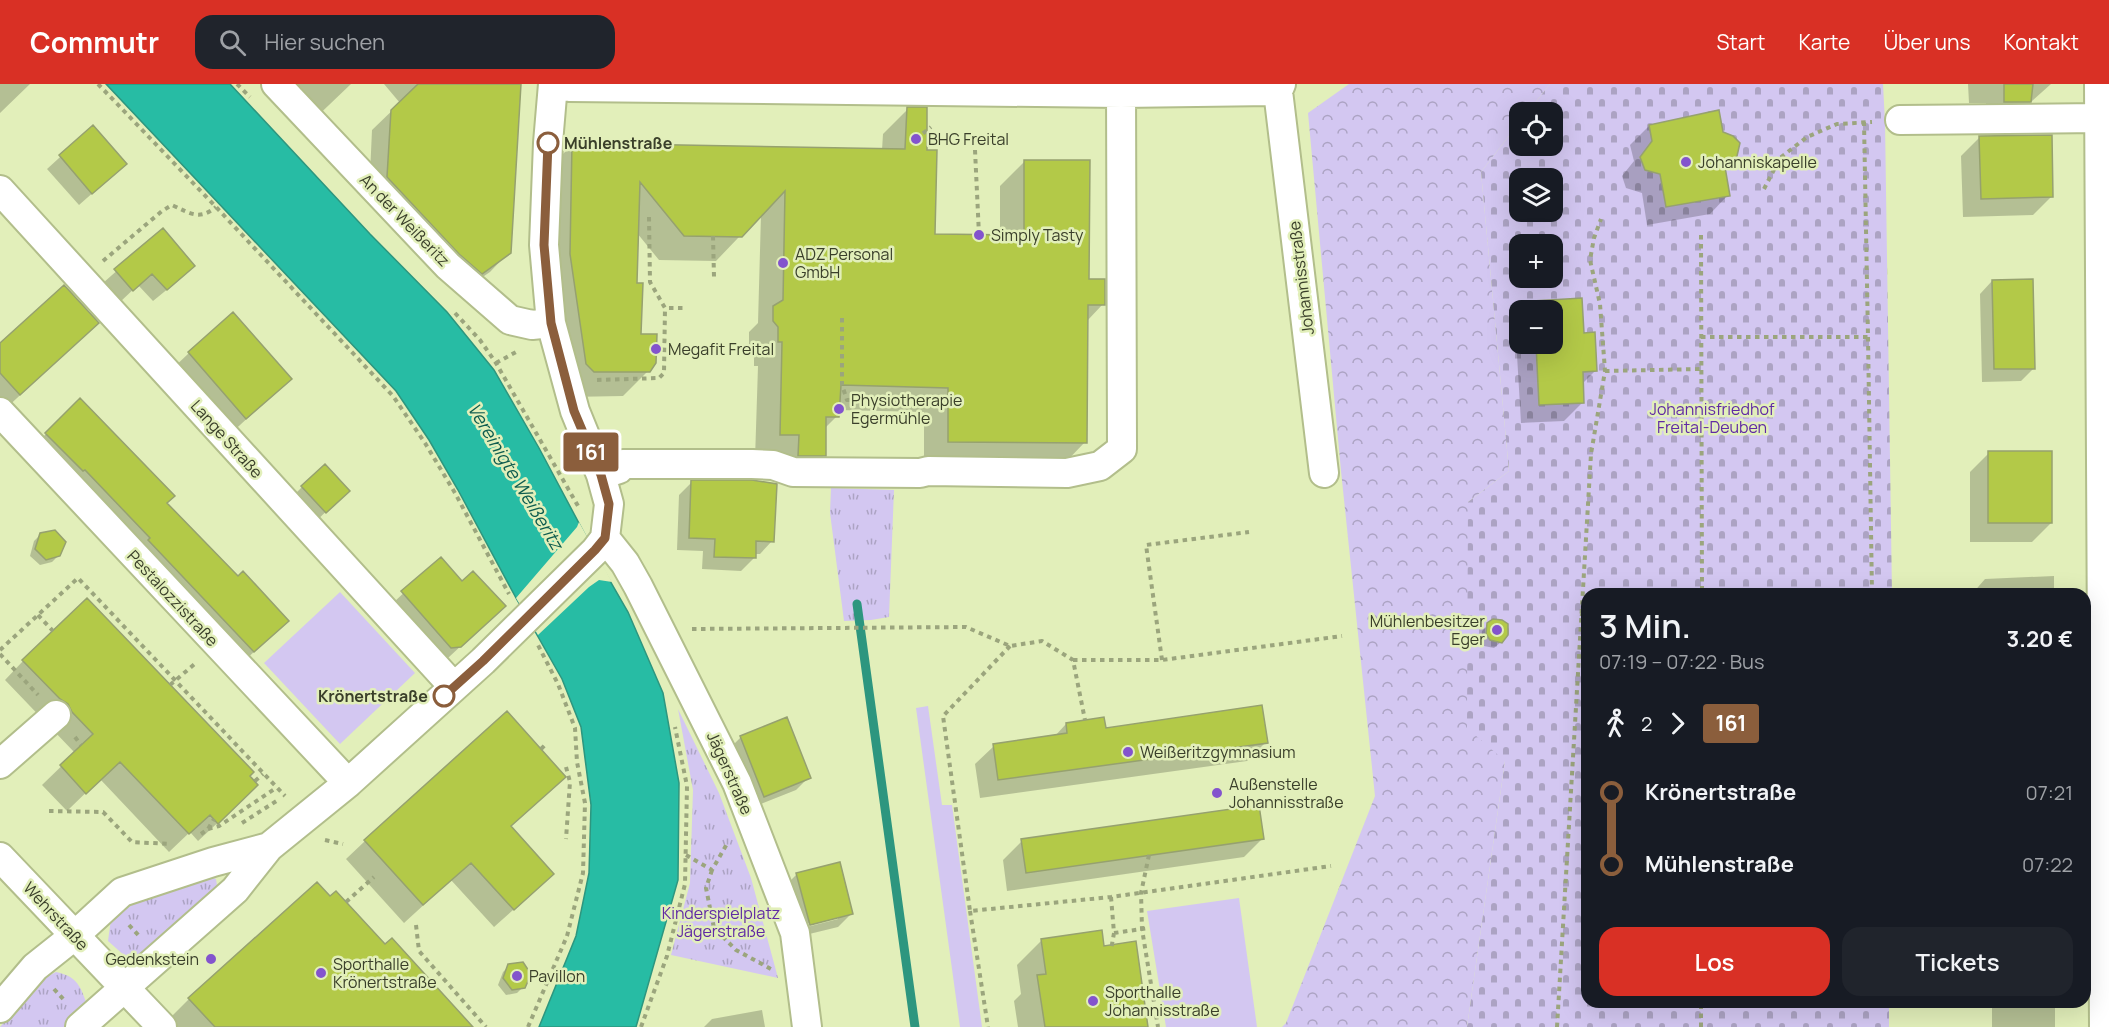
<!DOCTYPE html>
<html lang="de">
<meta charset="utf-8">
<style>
:root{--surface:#171b24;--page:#20242c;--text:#f1f3f6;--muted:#9ea1a6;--accent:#d93025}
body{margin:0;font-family:Manrope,sans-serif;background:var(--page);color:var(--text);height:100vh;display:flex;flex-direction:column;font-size:22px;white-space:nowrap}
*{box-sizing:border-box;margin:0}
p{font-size:20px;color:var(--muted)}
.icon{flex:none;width:33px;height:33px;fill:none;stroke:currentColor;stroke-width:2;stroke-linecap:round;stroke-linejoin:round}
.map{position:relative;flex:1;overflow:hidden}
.details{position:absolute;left:1581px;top:504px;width:510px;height:420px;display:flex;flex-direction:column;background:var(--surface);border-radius:18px;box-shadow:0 6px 24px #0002}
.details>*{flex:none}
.badge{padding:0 12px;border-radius:4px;font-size:21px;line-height:39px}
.buttons{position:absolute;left:1509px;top:18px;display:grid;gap:12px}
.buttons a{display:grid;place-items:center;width:54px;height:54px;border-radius:12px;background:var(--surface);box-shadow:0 6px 24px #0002;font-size:30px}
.map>.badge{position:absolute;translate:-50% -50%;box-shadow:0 0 0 3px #fff}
.legs{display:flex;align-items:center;gap:9px;height:66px;padding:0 18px;font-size:20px}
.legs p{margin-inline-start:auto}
.overview{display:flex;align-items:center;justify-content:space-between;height:102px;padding:0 18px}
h1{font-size:33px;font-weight:600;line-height:45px}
.cta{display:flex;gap:12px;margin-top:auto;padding:12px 18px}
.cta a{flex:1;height:69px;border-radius:18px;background:var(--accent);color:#fff;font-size:24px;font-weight:600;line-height:69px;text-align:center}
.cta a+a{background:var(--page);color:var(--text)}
ul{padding:0 18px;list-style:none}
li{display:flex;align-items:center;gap:21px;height:72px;font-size:22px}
li i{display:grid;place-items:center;width:9px;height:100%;margin:0 8px;background:currentColor}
li i::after{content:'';width:15px;height:15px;margin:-8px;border:4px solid;border-radius:50%;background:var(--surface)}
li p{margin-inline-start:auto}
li:first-child i{background:linear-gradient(#0000 50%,currentColor 0)}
li:last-child i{background:linear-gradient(currentColor 50%,#0000 0)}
header{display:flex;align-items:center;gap:36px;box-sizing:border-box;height:84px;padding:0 30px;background:var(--accent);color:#fff}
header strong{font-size:28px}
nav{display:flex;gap:33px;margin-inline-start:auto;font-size:21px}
.search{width:420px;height:54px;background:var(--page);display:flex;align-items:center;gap:15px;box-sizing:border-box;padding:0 21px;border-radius:18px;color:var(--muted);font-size:22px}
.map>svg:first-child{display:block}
.green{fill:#d3c7f1}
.forest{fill:url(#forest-crowns)}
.cemetery{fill:url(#cemetery-stones);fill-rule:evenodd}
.park{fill:url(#park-tufts)}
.water{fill:#27bca4;stroke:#2d967f;stroke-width:1.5}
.pier{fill:#e2efba}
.shadow{fill:#0003;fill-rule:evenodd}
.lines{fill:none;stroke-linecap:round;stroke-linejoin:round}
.stream{stroke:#2d967f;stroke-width:9}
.building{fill:#b3c948;stroke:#96a16f;stroke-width:1.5}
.minor-casing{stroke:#b2be8b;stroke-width:32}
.path{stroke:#9ba57d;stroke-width:4;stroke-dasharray:4.5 4.5;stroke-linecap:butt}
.minor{stroke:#fff;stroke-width:28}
.line-1-casing{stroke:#fff;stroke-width:14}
.line-1{stroke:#8b5e3c;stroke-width:9}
.poi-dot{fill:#8354cd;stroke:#e2efba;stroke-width:2}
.stop-1-dot{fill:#fff;stroke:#8b5e3c;stroke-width:3}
.labels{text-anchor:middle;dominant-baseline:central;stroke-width:5;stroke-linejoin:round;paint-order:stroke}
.poi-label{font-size:16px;fill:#3a3f2a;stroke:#e2efba;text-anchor:start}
.stop-label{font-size:16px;font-weight:bold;fill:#3a3f2a;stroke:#e2efba;text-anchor:start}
.street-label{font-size:16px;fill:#3a3f2a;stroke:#e2efba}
.park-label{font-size:16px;fill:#6029a4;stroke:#e2efba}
.water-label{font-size:18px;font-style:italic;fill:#0d5c4f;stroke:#e2efba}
</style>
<header>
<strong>Commutr</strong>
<div class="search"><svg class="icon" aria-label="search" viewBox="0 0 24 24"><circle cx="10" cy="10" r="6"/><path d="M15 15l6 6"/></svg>Hier suchen</div>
<nav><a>Start</a><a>Karte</a><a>Über uns</a><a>Kontakt</a></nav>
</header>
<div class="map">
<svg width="2109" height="943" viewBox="0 0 2109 943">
<defs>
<pattern id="forest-crowns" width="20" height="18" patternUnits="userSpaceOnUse" patternTransform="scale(1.5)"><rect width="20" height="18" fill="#d3c7f1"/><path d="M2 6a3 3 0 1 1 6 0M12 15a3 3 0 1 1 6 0" fill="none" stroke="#aca3c3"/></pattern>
<pattern id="cemetery-stones" width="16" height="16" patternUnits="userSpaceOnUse" patternTransform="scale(1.5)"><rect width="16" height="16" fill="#d3c7f1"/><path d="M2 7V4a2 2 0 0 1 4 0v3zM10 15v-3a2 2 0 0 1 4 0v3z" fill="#aca3c3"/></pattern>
<pattern id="park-tufts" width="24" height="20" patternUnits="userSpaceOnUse" patternTransform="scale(1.5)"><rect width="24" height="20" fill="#d3c7f1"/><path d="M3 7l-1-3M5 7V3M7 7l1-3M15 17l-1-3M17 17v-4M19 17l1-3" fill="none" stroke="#aca3c3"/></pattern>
</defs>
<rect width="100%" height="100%" fill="#e2efba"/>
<path class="green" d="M 340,508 L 415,589 L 340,660 L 264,579 Z
M 928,622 L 942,721 L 952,721 L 982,943 L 960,943 L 916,624 Z
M 1239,814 L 1257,943 L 1166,943 L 1147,827 Z"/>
<path class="forest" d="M 1349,0 L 1550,0 L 1528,28 L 1520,28 L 1519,39 L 1481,88 L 1509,387 L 1468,418 L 1505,677 L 1467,943 L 1282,943 L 1286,939 L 1375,712 L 1341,387 L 1308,29 Z"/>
<path class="cemetery" d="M 1550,0 L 1883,0 L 1885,38 L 1892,510 L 1587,510 L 1587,918 L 1889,918 L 1889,943 L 1467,943 L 1505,677 L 1467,644 L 1468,418 L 1509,387 L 1481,88 L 1519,39 L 1520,62 L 1552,62 L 1552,28 L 1528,28 ZM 1520,94 L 1552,94 L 1552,128 L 1520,128 ZM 1520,160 L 1552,160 L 1552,194 L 1520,194 ZM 1520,226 L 1552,226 L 1552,260 L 1520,260 Z"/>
<path class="park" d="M 831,404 L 894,406 L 889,533 L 871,536 L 844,537 L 830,429 Z
M 678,625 L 719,709 L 751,794 L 778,894 L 671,871 L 690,799 L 693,706 Z
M 206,791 L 216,795 L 218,808 L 142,874 L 126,873 L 108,857 L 111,835 L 156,805 Z
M 56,888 C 75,892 80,900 86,918 L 74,935 L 65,943 L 0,943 L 39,897 Z"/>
<path class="water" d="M 106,0 L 230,0 L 370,150 L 447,228 L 494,286 L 539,364 L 606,490 L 628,528 L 663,609 L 679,699 L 678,796 L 636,943 L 539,943 L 576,852 L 589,789 L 591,721 L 581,643 L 562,595 L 516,514 L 458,406 L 429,356 L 396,307 Z"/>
<path class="pier" d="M 579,438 L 612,498 L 599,496 L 589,503 L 538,551 L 516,514 L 577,443 Z"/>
<path class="shadow" d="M 0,0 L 30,0 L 0,29 Z
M 267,0 L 351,0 L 307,42 Z
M 384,0 L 519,0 L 509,168 L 490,188 L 462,207 L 369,112 L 372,46 L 400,19 Z
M 1968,0 L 2051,0 L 2011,36 L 1986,37 L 1986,19 L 1969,19 Z
M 908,25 L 925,67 L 933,152 L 1000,153 L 1000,102 L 1025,77 L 1087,197 L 1103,220 L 1087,237 L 1085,358 L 1061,383 L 924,382 L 924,328 L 838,326 L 837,332 L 824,345 L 824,371 L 799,396 L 755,375 L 758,282 L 754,282 L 754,268 L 749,262 L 749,248 L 758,239 L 761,130 L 716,177 L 659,176 L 637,149 L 636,200 L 639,252 L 648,287 L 623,312 L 569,313 L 548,85 L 573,60 L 882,66 L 883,50 Z
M 1649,42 L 1722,49 L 1724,83 L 1728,111 L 1710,130 L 1647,141 L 1642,109 L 1626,104 L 1622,92 L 1634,77 L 1630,61 Z
M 93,43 L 112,92 L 79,121 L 47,85 Z
M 1980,53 L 2052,112 L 2033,131 L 1963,133 L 1961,72 Z
M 163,146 L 180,195 L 153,217 L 138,201 L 119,219 L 103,199 Z
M 1992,197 L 2034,284 L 2021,297 L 1982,298 L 1980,210 Z
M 1580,215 L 1582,251 L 1595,287 L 1582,300 L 1583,318 L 1564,337 L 1521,339 L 1515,237 L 1520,232 L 1520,260 L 1552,260 L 1552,226 L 1525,226 L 1534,218 Z
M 78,257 L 1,329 L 0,328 L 0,261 Z
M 189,269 L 290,295 L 227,353 L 170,287 Z
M 80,316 L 274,549 L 241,580 L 34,362 Z
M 1989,369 L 2051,439 L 2032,458 L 1970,458 L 1970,388 Z
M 692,398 L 772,457 L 760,470 L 754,470 L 754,474 L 741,487 L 702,485 L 703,467 L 677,466 L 679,411 Z
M 302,403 L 335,419 L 313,440 L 290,415 Z
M 40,451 L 59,471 L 52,478 L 40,481 L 30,472 L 34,457 Z
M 440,475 L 462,499 L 504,522 L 435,586 L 378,533 Z
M 2054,492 L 2054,510 L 1972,510 L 1985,495 Z
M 1488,541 L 1501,558 L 1494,564 L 1484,562 L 1481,557 L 1482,547 Z
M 23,577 L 238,720 L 198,757 L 190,748 L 169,768 L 100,695 L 67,727 L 42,701 L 75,669 L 5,596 Z
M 1066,640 L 1104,645 L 1266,658 L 1247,677 L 980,714 L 975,680 L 994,662 L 1054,653 Z
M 741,653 L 809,693 L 796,706 L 751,724 L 728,666 Z
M 510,743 L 533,808 L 494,843 L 451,796 L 404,839 L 346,775 L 365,757 Z
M 1263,754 L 1244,773 L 1007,807 L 1003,776 L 1022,757 Z
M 797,790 L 851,830 L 838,843 L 797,853 L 784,803 ZM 838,832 L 838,835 L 803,844 L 802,841 Z
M 330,815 L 471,943 L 169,943 L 165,939 L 189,915 Z
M 1042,856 L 1103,864 L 1147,943 L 1018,943 L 1014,917 L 1021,910 L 1017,881 Z
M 509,882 L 523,903 L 517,909 L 506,911 L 498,901 L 503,888 Z
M 1992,918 L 2055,918 L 2055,943 L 1992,943 Z
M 762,926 L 765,943 L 704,943 L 712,935 Z"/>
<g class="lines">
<path class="stream" d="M 857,520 L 915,943"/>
</g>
<path class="building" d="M 418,0 L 521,0 L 511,169 L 482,190 L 459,170 L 387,93 L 391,26 Z
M 2004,0 L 2033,0 L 2031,18 L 2004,18 Z
M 907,23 L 927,23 L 927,66 L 937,66 L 935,150 L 1024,151 L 1024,76 L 1090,76 L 1089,195 L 1105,195 L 1105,221 L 1088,221 L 1087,359 L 948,358 L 948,304 L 841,301 L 839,333 L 826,333 L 826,372 L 798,372 L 799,351 L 780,351 L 782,258 L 778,258 L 778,243 L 773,237 L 773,222 L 783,216 L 785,107 L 742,153 L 684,152 L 640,98 L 637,199 L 643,199 L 641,250 L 657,250 L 656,279 L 650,288 L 594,288 L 586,280 L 570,170 L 572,59 L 905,65 Z
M 1719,26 L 1723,48 L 1733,52 L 1740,59 L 1737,72 L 1725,83 L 1730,112 L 1666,123 L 1660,90 L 1645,86 L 1640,73 L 1652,57 L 1649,41 Z
M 93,41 L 127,80 L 92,110 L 59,71 Z
M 2052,51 L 2053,113 L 1981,115 L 1979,52 Z
M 163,144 L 195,182 L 167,206 L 152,190 L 133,207 L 114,185 Z
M 2033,195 L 2035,285 L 1994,285 L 1992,196 Z
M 64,201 L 99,239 L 20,311 L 0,289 L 0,259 Z
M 1582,214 L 1584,249 L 1595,248 L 1597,287 L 1583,288 L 1584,319 L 1539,321 L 1536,260 L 1552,260 L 1552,226 L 1534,226 L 1533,217 Z
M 233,228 L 292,295 L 246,335 L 188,268 Z
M 80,314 L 175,412 L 167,419 L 238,492 L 243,487 L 289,537 L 254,568 L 148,456 L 150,454 L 85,386 L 83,387 L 45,349 Z
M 1988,367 L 2052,367 L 2052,439 L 1988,439 Z
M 325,380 L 350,407 L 326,429 L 301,402 Z
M 691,396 L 752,396 L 777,400 L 774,458 L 756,457 L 756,474 L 714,473 L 715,455 L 689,454 Z
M 55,446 L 66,458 L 60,472 L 46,476 L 35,465 L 40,449 Z
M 441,473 L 462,497 L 473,487 L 506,522 L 461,563 L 451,564 L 401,507 Z
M 87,514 L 254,688 L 250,692 L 258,701 L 218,740 L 210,731 L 189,750 L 120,678 L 86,710 L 60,681 L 93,650 L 72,628 L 68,620 L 60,615 L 22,576 Z
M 1493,535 L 1502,536 L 1508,540 L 1508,551 L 1502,559 L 1490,556 L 1486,550 L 1487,539 Z
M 1262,621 L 1268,659 L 998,696 L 993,660 L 1067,649 L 1066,639 L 1104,633 L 1106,644 Z
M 507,627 L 566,693 L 511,742 L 554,790 L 514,826 L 471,779 L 423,821 L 364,756 Z
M 787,633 L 811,694 L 764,713 L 740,652 Z
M 1259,721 L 1264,755 L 1026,789 L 1021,755 Z
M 840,778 L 853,830 L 810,841 L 796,789 Z
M 317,798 L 330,812 L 336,807 L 385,860 L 392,854 L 473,943 L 215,943 L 188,914 Z
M 1102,846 L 1104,862 L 1136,857 L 1148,943 L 1045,943 L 1037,891 L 1046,890 L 1041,855 Z
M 523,878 L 531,890 L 525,904 L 512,906 L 503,894 L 508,880 Z"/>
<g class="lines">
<g class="minor-casing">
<path id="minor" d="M 276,0 L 448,182 L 510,236 L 532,241 L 551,239
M 553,0 L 570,3 L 1121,9 L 1278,7
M 553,0 L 548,59 L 544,161 L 551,239 L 575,327 L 601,391 L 609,420 L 605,454
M 1281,0 L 1278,7 L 1324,389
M 2099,0 L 2104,943
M 1900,36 L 2099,34
M 0,106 L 454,603
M 0,328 L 348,699
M 601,391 L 619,385 L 623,380 L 752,380 L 773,381 L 793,388 L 920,389 L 928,387 L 1067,389 L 1100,382 L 1122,365 L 1121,0
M 605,454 L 625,479 L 638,502 L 737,699 L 795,849 L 807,943
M 0,680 L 56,631
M 0,773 L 162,943
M 0,924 L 35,883 L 74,852 L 122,808 L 213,778 L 269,763
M 80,943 L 235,806 L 269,763 L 348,699 L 483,577 L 595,467 L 605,454"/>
</g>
<path class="path" d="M 98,0 L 216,123 L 393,312 L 425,359 L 455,409 L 509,510
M 237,0 L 250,13
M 916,55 L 931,43
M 975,66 L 979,151
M 1764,105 L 1780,74 L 1807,53 L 1837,40 L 1872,38
M 649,133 L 650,198 L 665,224 L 683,224
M 1701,151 L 1702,510
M 713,152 L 714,193
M 103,177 L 162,127 L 172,121 C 190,129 199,137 216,123
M 455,229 L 480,256 L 496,279 L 578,422
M 842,234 L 842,301 L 847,316 L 942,316
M 1701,253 L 1868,253 L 1864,38
M 1868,253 L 1872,510
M 496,279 L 516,268
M 1605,287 L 1701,285
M 597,296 L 659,294 L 664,289 L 665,224
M 1580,530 L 1587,531
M 38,531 L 53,547
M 692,545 L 966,543 L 1010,562 L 1042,557 L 1073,576 L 1085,636
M 1010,562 L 943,632 L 970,827 L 1111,813 L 1331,782
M 0,566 L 78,494 L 285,712
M 0,570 L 38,611
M 1073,576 L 1162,576 L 1342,552
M 1162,576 L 1146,461 L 1249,448
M 170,601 L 197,578
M 75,653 L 81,661
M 541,665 L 547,659
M 566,683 L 570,698 L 566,755
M 255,697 L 263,690
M 49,727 L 103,728 L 132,758 L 170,760
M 242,739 L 278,716
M 208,745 L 219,742 L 276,704
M 201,750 L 208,745 L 214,735
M 325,756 L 343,760
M 686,771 L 712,786 L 728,758
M 1149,771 L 1141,809 L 1142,845 L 1158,943
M 712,786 L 706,804 L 714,844 L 736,866 L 771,885
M 1111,813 L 1114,849 L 1111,866
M 346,818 L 374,793
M 970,827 L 988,943
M 129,841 L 140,853
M 416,841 L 419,867 L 486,943
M 1114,849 L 1149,844
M 54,905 L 65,917
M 528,943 L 567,852 L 583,789 L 585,719 L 577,678 L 575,644 L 558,600 L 538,561
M 641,943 L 667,872 L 685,800 L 687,702 L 675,643
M 1557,943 L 1591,370 L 1605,287 L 1600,220 L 1590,176 L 1594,154 L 1601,135
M 1701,943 L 1701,918"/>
<use href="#minor" class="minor"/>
</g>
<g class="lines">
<g class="line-1-casing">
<path id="line-1" d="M 444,612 L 483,577 L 595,466 L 605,454 L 609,420 L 601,391 L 574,327 L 551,239 L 544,161 L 548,59"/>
</g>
<use href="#line-1" class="line-1"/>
</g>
<g class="poi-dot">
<circle cx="916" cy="55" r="6"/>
<circle cx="1686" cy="78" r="6"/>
<circle cx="979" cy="151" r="6"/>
<circle cx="783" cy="179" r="6"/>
<circle cx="656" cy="265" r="6"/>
<circle cx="839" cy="325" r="6"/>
<circle cx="1497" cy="546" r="6"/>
<circle cx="1128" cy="668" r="6"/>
<circle cx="1217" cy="709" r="6"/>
<circle cx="211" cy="875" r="6"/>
<circle cx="321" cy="889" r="6"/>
<circle cx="517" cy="892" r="6"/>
<circle cx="1093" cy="917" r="6"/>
</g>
<g class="stop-1-dot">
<circle cx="548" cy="59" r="10"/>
<circle cx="444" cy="612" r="10"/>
</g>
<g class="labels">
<g class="poi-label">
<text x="928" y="55">BHG Freital</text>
<text x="1698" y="78">Johanniskapelle</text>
<text x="991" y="151">Simply Tasty</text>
<text x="795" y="170">ADZ Personal<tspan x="795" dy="18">GmbH</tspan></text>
<text x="668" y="265">Megafit Freital</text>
<text x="851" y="316">Physiotherapie<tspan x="851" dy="18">Egermühle</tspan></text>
<text x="1485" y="537" text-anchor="end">Mühlenbesitzer<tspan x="1485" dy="18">Eger</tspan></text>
<text x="1140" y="668">Weißeritzgymnasium</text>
<text x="1229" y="700">Außenstelle<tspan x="1229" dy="18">Johannisstraße</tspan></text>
<text x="199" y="875" text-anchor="end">Gedenkstein</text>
<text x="333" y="880">Sporthalle<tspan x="333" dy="18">Krönertstraße</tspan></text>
<text x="529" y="892">Pavillon</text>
<text x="1105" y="908">Sporthalle<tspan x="1105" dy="18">Johannisstraße</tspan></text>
</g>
<g class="stop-label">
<text x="564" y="59">Mühlenstraße</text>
<text x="428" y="612" text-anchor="end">Krönertstraße</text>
</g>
<g class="street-label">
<text transform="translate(405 136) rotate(46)">An der Weißeritz</text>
<text transform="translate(1301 194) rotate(-97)">Johannisstraße</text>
<text transform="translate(227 355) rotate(48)">Lange Straße</text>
<text transform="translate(173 514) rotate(47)">Pestalozzistraße</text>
<text transform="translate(730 689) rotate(66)">Jägerstraße</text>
<text transform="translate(56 832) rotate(47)">Wehrstraße</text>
</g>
<g class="park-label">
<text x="1712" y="325">Johannisfriedhof<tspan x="1712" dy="18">Freital-Deuben</tspan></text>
<text x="721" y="829">Kinderspielplatz<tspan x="721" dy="18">Jägerstraße</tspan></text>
</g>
<g class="water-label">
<text transform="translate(516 392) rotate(59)">Vereinigte Weißeritz</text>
</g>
</g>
</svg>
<div class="buttons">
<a><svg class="icon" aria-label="locate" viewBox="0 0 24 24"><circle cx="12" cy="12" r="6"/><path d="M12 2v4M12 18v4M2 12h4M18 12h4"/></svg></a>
<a><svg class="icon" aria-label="layers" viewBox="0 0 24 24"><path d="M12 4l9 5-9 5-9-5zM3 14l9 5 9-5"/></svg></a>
<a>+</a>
<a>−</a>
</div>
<b class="badge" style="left:591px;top:368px;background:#8b5e3c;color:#fff">161</b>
<section class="details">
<div class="overview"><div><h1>3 Min.</h1><p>07:19 – 07:22 · Bus</p></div><b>3.20 €</b></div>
<div class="legs"><svg class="icon" aria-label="walk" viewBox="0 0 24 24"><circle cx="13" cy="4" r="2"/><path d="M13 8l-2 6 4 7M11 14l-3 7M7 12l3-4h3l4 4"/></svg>2<svg class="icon" aria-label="forward" viewBox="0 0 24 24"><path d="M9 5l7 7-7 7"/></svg><b class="badge" style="background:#8b5e3c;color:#fff">161</b></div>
<ul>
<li><i style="color:#8b5e3c"></i><b>Krönertstraße</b><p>07:21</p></li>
<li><i style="color:#8b5e3c"></i><b>Mühlenstraße</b><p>07:22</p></li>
</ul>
<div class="cta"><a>Los</a><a>Tickets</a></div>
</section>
</div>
